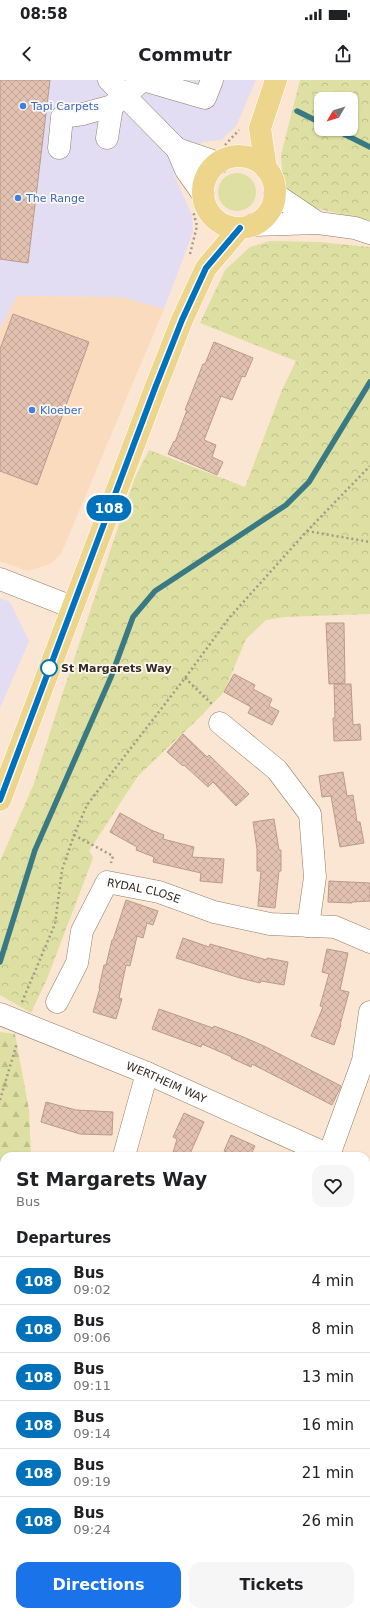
<!DOCTYPE html>
<style>
:root{--surface:#fff;--page:#f6f6f6;--text:#202124;--muted:#757577;--line:#e0e0e0;--accent:#1a73e8}
body{margin:0;font-family:"DejaVu Sans",sans-serif;background:var(--page);color:var(--text);height:100vh;display:flex;flex-direction:column;font-size:15px;white-space:nowrap}
*{box-sizing:border-box;margin:0}
p{font-size:13px;color:var(--muted)}
.icon{flex:none;width:22px;height:22px;fill:none;stroke:currentColor;stroke-width:2;stroke-linecap:round;stroke-linejoin:round}
.map{position:relative;flex:1;overflow:hidden}
.details{position:absolute;left:0px;top:1072px;width:370px;height:464px;display:flex;flex-direction:column;background:var(--surface);border-radius:12px 12px 0 0;box-shadow:0 1px 3px #0004}
.details>*{flex:none}
.badge{padding:0 8px;border-radius:13px;font-size:14px;line-height:26px}
.needle{width:26px;rotate:232deg}
.fabs{position:absolute;left:314px;top:12px;display:grid;gap:8px}
.fabs a{display:grid;place-items:center;width:44px;height:44px;border-radius:8px;background:var(--surface);box-shadow:0 1px 3px #0004;font-size:20px}
.map>.badge{position:absolute;translate:-50% -50%;box-shadow:0 0 0 2px #fff}
h2{padding:0 16px;font-size:15px;line-height:36px}
.round{display:grid;place-items:center;flex:none;width:42px;height:42px;border-radius:12px;background:var(--page)}
.headline{display:flex;align-items:center;justify-content:space-between;height:68px;padding:0 16px}
h1{font-size:19px;font-weight:800;line-height:30px}
.action{display:flex;gap:8px;margin-top:auto;padding:8px 16px}
.action a{flex:1;height:46px;border-radius:12px;background:var(--accent);color:#fff;font-size:16px;font-weight:800;line-height:46px;text-align:center}
.action a+a{background:var(--page);color:var(--text)}
ul{padding:0;list-style:none}
li{display:flex;align-items:center;gap:12px;height:48px;padding:0 16px;border-top:1px solid var(--line)}
li div{flex:1}
li b{display:block;font-size:15px}
li em{font-style:normal}
li .badge{min-width:44px;font-weight:700;text-align:center}
.status{display:flex;justify-content:space-between;align-items:center;height:28px;padding:0 20px;background:var(--surface);direction:ltr}
.status svg{height:11px;fill:currentColor}
header{display:flex;justify-content:space-between;align-items:center;height:52px;padding:0 16px;background:var(--surface);font-size:18px;font-weight:800}
.map>svg:first-child{display:block}
.commercial{fill:#e2ddf3}
.built{fill:#fbdbbd}
.grass{fill:#dde0a2}
.forest{fill:url(#forest-firs)}
.park{fill:url(#park-crowns);fill-rule:evenodd}
.lines{fill:none;stroke-linecap:round;stroke-linejoin:round}
.stream{stroke:#387984;stroke-width:5.5}
.building{fill:url(#building-cross-hatch);stroke:#ba9a8b}
.minor-casing{stroke:#927b65;stroke-width:23}
.major-casing{stroke:#fff;stroke-width:23}
.path{stroke:#a79788;stroke-width:2.5;stroke-dasharray:2 3;stroke-linecap:butt}
.minor{stroke:#fff;stroke-width:22}
.major{stroke:#edd68c;stroke-width:22}
.line-casing{stroke:#fff;stroke-width:9}
.line{stroke:#0072bc;stroke-width:6}
.shop-dot{fill:#3f7fe0;stroke:#fcf7f2;stroke-width:1.5}
.stop-dot{fill:#fff;stroke:#0072bc;stroke-width:2}
.labels{text-anchor:middle;dominant-baseline:central;stroke-width:3.5;stroke-linejoin:round;paint-order:stroke}
.shop-label{font-size:11px;fill:#366cbe;stroke:#fcf7f2;text-anchor:start}
.stop-label{font-size:11px;font-weight:bold;fill:#342a21;stroke:#fcf7f2;text-anchor:start}
.street-label{font-size:11px;fill:#342a21;stroke:#fcf7f2}
</style>
<div class="status"><b>08:58</b><svg viewBox="0 0 49 12"><path d="M0 12V9h3v3zM5 12V6h3v6zM10 12V3h3v9zM15 12V0h3v12zM26 1h20v11H26zM47 4h2v5h-2z"/></svg></div>
<header><svg class="icon" aria-label="back" viewBox="0 0 24 24"><path d="M15 5l-7 7 7 7"/></svg>Commutr<svg class="icon" aria-label="share" viewBox="0 0 24 24"><path d="M12 15V3M7 8l5-5 5 5M5 13v7h14v-7"/></svg></header>
<div class="map">
<svg width="370" height="1536" viewBox="0 0 370 1536">
<defs>
<pattern id="forest-firs" width="22" height="20" patternUnits="userSpaceOnUse"><rect width="22" height="20" fill="#dde0a2"/><path d="M5 1l3.5 6h-7zM16 11l3.5 6h-7z" fill="#bec08b"/></pattern>
<pattern id="park-crowns" width="20" height="18" patternUnits="userSpaceOnUse"><rect width="20" height="18" fill="#dde0a2"/><path d="M2 6a3 3 0 1 1 6 0M12 15a3 3 0 1 1 6 0" fill="none" stroke="#bec08b"/></pattern>
<pattern id="building-cross-hatch" width="8" height="8" patternUnits="userSpaceOnUse"><rect width="8" height="8" fill="#e2c1b1"/><path d="M0 0l8 8M0 8l8-8" fill="none" stroke="#c2a698"/></pattern>
</defs>
<rect width="100%" height="100%" fill="#fbe6d3"/>
<path class="commercial" d="M 0,0 L 256,0 L 236,46 L 221,60 L 202,62 L 174,95 L 192,135 L 193,152 L 164,229 L 120,217 L 17,216 L 0,249 Z
M 0,518 L 10,522 L 29,561 L 0,628 Z"/>
<path class="built" d="M 17,216 L 120,217 L 164,229 L 61,474 L 50,484 L 28,491 L 0,481 L 0,249 Z"/>
<path class="grass" d="M218 112a19 19 0 1 1 38 0a19 19 0 1 1-38 0Z"/>
<path class="forest" d="M 0,952 L 15,954 L 29,1030 L 31,1076 L 4,1076 L 4,1532 L 178,1532 L 176,1536 L 0,1536 Z"/>
<path class="park" d="M 300,0 L 370,0 L 370,141 L 303,125 L 292,117 L 283,105 L 281,75 ZM 321,19 L 351,19 L 351,49 L 321,49 Z
M 270,161 L 319,162 L 370,167 L 370,534 L 286,537 L 266,540 L 246,559 L 224,612 L 200,637 L 138,696 L 89,771 L 93,777 L 92,781 L 47,899 L 31,933 L 0,915 L 0,781 L 33,706 L 62,615 L 134,400 L 149,370 L 245,407 L 282,310 L 296,281 L 200,243 L 225,190 L 250,167 Z"/>
<g class="lines">
<path class="stream" d="M 297,31 L 321,43
M 334,49 L 370,67
M 0,882 L 35,770 L 111,597 L 133,537 L 155,511 L 286,425 L 309,402 L 370,302
M 0,1282 L 4,1303
M 0,1397 L 4,1391
M 366,1513 L 370,1515"/>
</g>
<path class="building" d="M 0,0 L 50,0 L 28,183 L 0,179 Z
M 13,234 L 89,262 L 37,405 L 0,391 L 0,269 Z
M 214,262 L 253,278 L 245,297 L 242,296 L 232,320 L 221,316 L 204,360 L 216,365 L 212,377 L 223,382 L 217,395 L 168,374 L 174,361 L 175,362 L 187,330 L 185,330 L 203,284 L 205,284 Z
M 326,543 L 344,543 L 345,603 L 329,604 Z
M 234,594 L 255,605 L 253,609 L 272,619 L 269,626 L 279,631 L 272,645 L 248,633 L 251,627 L 224,612 Z
M 334,604 L 351,604 L 353,645 L 360,644 L 361,660 L 334,661 L 333,638 L 335,638 Z
M 183,654 L 207,677 L 209,675 L 249,714 L 236,726 L 213,702 L 208,707 L 184,685 L 183,686 L 167,672 Z
M 343,692 L 347,716 L 353,715 L 357,742 L 360,742 L 364,763 L 340,767 L 331,716 L 322,717 L 319,696 Z
M 120,733 L 151,750 L 164,755 L 163,759 L 194,767 L 192,777 L 224,779 L 222,803 L 200,801 L 201,793 L 153,782 L 154,777 L 136,770 L 137,767 L 110,752 Z
M 274,739 L 279,770 L 281,770 L 281,791 L 279,791 L 275,828 L 258,826 L 261,791 L 257,791 L 257,769 L 253,742 Z
M 329,801 L 370,803 L 370,821 L 352,822 L 352,823 L 328,822 Z
M 126,820 L 158,831 L 153,845 L 147,843 L 143,858 L 137,856 L 130,886 L 126,885 L 119,918 L 122,919 L 116,939 L 93,932 L 100,908 L 99,908 L 104,885 L 106,885 L 112,860 L 113,860 Z
M 183,858 L 209,867 L 210,864 L 267,880 L 267,878 L 288,882 L 284,905 L 261,901 L 260,903 L 240,898 L 176,878 Z
M 327,869 L 348,873 L 340,910 L 349,912 L 340,945 L 341,945 L 334,965 L 311,956 L 323,927 L 320,926 L 329,894 L 322,892 Z
M 159,929 L 213,948 L 214,946 L 241,956 L 266,967 L 341,1006 L 332,1025 L 252,984 L 251,987 L 231,978 L 232,977 L 202,964 L 201,967 L 152,949 Z
M 46,1022 L 76,1030 L 113,1032 L 112,1055 L 80,1054 L 41,1042 Z
M 184,1033 L 204,1042 L 189,1076 L 172,1076 L 177,1059 L 173,1057 Z
M 231,1055 L 255,1066 L 250,1076 L 237,1076 L 224,1071 Z"/>
<g class="lines">
<g class="minor-casing">
<g id="minor">
<path d="M 109,0 L 177,69 L 186,90 L 203,114"/>
<path d="M 143,0 L 205,18 L 212,0"/>
<path d="M 107,58 L 112,26"/>
<path d="M 59,68 L 62,37 L 83,34 L 112,26 L 143,0"/>
<path d="M 177,69 L 218,83"/>
<path d="M 275,114 L 318,143"/>
<path d="M 253,145 L 318,143 L 355,148 L 370,153"/>
<path d="M 0,499 L 72,527"/>
<path d="M 220,643 L 277,690 L 310,734 L 315,797 L 308,846"/>
<path id="s1" d="M 57,922 L 77,883 L 82,851 L 107,802 L 159,812 L 214,832 L 270,844 L 335,847 L 370,862"/>
<path id="s2" d="M 0,934 L 147,993 L 331,1076"/>
<path d="M 329,1075 L 363,981 L 370,932"/>
<path d="M 124,1076 L 147,993"/>
<path d="M 366,1096 L 370,1099"/>
<path d="M 366,1354 L 370,1354"/>
</g>
</g>
<g class="major-casing">
<path id="major" d="M203 112a36 36 0 1 1 72 0a36 36 0 1 1-72 0Z
M 266,89 L 260,48 L 276,0
M 0,720 L 155,309 L 182,240 L 206,188 L 240,148"/>
</g>
<path class="path" d="M 225,65 L 239,50
M 190,174 L 197,146 L 193,131
M 307,451 L 370,462
M 185,598 L 213,625
M 74,755 L 113,776 L 111,783
M 22,922 L 55,844 L 62,790 L 74,755 L 87,725 L 185,598 L 229,538 L 307,451 L 370,386
M 0,1020 L 17,963
M 0,1118 L 4,1118
M 0,1202 L 4,1235
M 0,1426 L 4,1428
M 366,1481 L 370,1483
M 119,1532 L 127,1536"/>
<use href="#minor" class="minor"/>
<use href="#major" class="major"/>
</g>
<g class="lines">
<g class="line-casing">
<path id="line" d="M 0,720 L 155,308 L 182,240 L 206,188 L 240,148"/>
</g>
<use href="#line" class="line"/>
</g>
<g class="shop-dot">
<circle cx="23" cy="26" r="4"/>
<circle cx="18" cy="118" r="4"/>
<circle cx="32" cy="330" r="4"/>
</g>
<circle class="stop-dot" cx="49" cy="588" r="8"/>
<g class="labels">
<g class="shop-label">
<text x="31" y="26">Tapi Carpets</text>
<text x="26" y="118">The Range</text>
<text x="40" y="330">Kloeber</text>
</g>
<g class="stop-label">
<text x="61" y="588">St Margarets Way</text>
</g>
<g class="street-label">
<text stroke="none"><textPath href="#s1" startOffset="169">RYDAL CLOSE</textPath></text>
<text stroke="none"><textPath href="#s2" startOffset="180">WERTHEIM WAY</textPath></text>
</g>
</g>
</svg>
<div class="fabs">
<a><svg class="needle" viewBox="-14 -14 28 28"><path d="M0-13l5 13h-10z" fill="#e53935"/><path d="M0 13l5-13h-10z" fill="#757577"/></svg></a>
</div>
<b class="badge" style="left:109px;top:428px;background:#0072bc;color:#fff">108</b>
<section class="details">
<div class="headline"><div><h1>St Margarets Way</h1><p>Bus</p></div><a class="round"><svg class="icon" aria-label="heart" viewBox="0 0 24 24"><path d="M12 20l-8-8c-3-5 5-10 8-4 3-6 11-1 8 4z"/></svg></a></div>
<h2>Departures</h2>
<ul>
<li><span class="badge" style="background:#0072bc;color:#fff">108</span><div><b>Bus</b><p>09:02</p></div><em>4 min</em></li>
<li><span class="badge" style="background:#0072bc;color:#fff">108</span><div><b>Bus</b><p>09:06</p></div><em>8 min</em></li>
<li><span class="badge" style="background:#0072bc;color:#fff">108</span><div><b>Bus</b><p>09:11</p></div><em>13 min</em></li>
<li><span class="badge" style="background:#0072bc;color:#fff">108</span><div><b>Bus</b><p>09:14</p></div><em>16 min</em></li>
<li><span class="badge" style="background:#0072bc;color:#fff">108</span><div><b>Bus</b><p>09:19</p></div><em>21 min</em></li>
<li><span class="badge" style="background:#0072bc;color:#fff">108</span><div><b>Bus</b><p>09:24</p></div><em>26 min</em></li>
</ul>
<div class="action"><a>Directions</a><a>Tickets</a></div>
</section>
</div>
